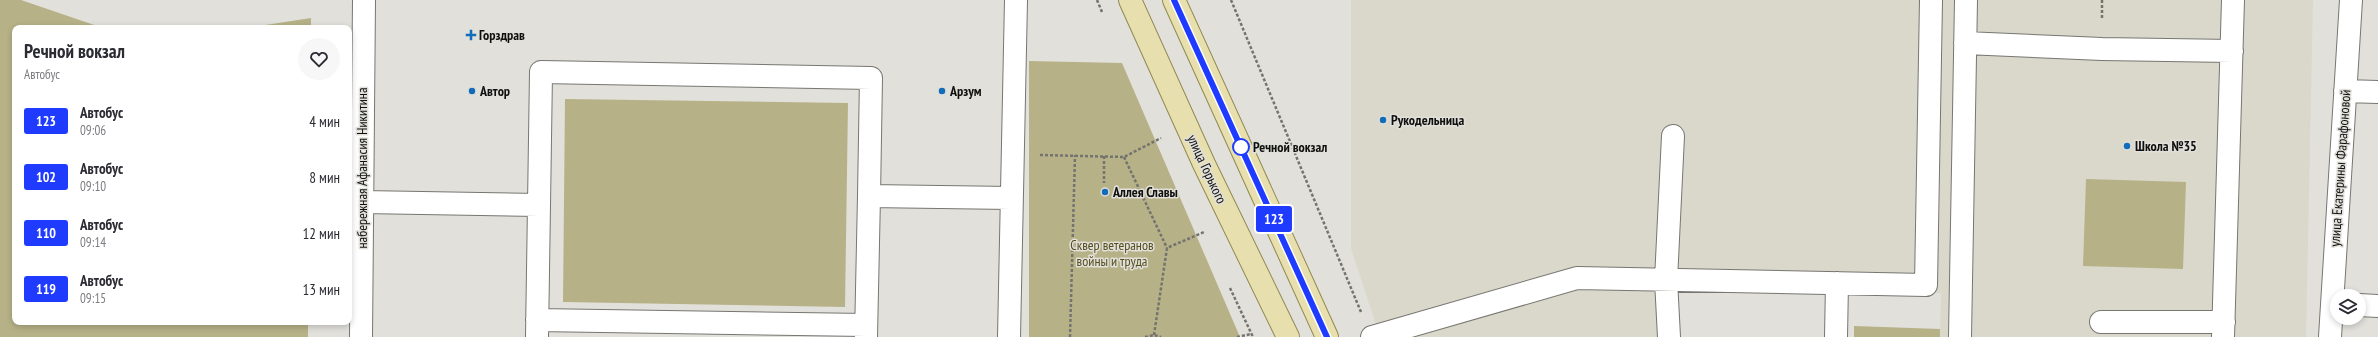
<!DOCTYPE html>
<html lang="ru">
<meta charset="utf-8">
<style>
:root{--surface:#fff;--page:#f7f7f7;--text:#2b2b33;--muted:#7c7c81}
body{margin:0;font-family:"PT Sans Narrow",sans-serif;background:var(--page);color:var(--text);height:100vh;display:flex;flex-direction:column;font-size:15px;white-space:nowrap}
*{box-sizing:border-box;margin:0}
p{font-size:13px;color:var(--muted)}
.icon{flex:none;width:22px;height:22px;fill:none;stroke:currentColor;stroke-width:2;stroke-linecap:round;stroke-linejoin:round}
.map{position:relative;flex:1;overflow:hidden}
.side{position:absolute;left:12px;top:25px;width:340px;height:300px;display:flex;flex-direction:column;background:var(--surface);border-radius:8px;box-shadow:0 2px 6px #0003}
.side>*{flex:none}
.badge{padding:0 8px;border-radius:3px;font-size:14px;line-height:26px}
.controls{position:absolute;left:2330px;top:289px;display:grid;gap:8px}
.controls a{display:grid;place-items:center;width:36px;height:36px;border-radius:50%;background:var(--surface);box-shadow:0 2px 6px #0003;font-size:20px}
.map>.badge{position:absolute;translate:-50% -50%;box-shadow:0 0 0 2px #fff}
.round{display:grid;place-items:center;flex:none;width:42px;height:42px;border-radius:21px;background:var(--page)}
.headline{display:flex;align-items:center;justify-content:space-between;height:68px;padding:0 12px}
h1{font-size:19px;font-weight:800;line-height:30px}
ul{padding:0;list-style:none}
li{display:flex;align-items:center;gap:12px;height:56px;padding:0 12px}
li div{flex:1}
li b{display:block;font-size:15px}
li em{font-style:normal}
li .badge{min-width:44px;font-weight:700;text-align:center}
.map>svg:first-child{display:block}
.built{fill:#d9d8cb}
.green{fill:#b7b187}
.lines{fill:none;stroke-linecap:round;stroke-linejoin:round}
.minor-casing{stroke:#777671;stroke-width:24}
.major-casing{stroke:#918952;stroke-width:24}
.path{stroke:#73736f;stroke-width:2.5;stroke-dasharray:3 2;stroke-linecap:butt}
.minor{stroke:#fff;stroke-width:22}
.major{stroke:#e7dfad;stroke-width:22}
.line-casing{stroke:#fff;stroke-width:9}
.line{stroke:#1f3bff;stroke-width:6}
.poi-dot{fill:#126cb9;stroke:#e1e0db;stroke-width:1.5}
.stop-dot{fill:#fff;stroke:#1f3bff;stroke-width:2}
.labels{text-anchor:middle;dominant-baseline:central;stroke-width:3;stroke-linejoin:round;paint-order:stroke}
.poi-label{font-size:14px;font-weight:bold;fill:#10100e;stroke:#e1e0db;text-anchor:start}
.stop-label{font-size:14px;font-weight:bold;fill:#10100e;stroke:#e1e0db;text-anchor:start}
.street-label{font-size:14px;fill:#10100e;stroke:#e1e0db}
.park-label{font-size:14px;fill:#554e1d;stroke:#e1e0db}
</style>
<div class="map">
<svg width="2378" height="337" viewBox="0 0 2378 337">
<rect width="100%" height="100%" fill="#e1e0db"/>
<path class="built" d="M 1351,0 L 2313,0 L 2306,337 L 1940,337 L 1941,293 L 1675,287 L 1675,337 L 1380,337 L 1351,248 Z"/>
<path class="green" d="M 0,0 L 21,0 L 103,28 L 15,28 L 15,322 L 308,322 L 308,337 L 0,337 Z
M 311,18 L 311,28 L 246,28 Z
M 1029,61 L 1122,63 L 1240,337 L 1029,337 Z
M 565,99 L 848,103 L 845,307 L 563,302 Z
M 2086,179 L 2186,182 L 2183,269 L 2083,266 Z
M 1854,326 L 1940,329 L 1940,337 L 1854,337 Z"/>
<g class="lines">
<g class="minor-casing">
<path id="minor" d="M 1965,43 L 2102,49 L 2232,51
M 2345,91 L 2378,92
M 363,202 L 539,205 L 541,72 L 871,78 L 869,196
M 2359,305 L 2378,306
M 537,320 L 866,325
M 2101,322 L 2224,322
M 361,337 L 364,0
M 537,337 L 539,205
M 866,337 L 869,196 L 1011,198
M 1009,337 L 1016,0
M 1372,337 L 1577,278 L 1926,285 L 1931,0
M 1669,337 L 1666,280 L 1673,136
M 1836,337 L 1837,283
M 1960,337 L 1966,0
M 2223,337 L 2233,0
M 2330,337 L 2351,0"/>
</g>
<g class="major-casing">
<path id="major" d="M 1130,0 L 1204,164 L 1288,337
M 1174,0 L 1327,337"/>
</g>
<path class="path" d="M 1097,0 L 1102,12
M 1231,0 L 1361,312
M 2102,0 L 2102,20
M 1040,155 L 1124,157 L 1161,138
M 1104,156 L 1104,183
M 1124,157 L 1167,248
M 1230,288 L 1253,337
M 1154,335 L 1167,248 L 1204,232
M 1070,337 L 1075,155
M 1145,337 L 1154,335 L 1161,337
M 1237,337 L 1251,334"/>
<use href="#minor" class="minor"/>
<use href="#major" class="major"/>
</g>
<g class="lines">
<g class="line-casing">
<path id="line" d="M 1174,0 L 1327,337"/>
</g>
<use href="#line" class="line"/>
</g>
<g class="poi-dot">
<path d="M469 29h4v4h4v4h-4v4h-4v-4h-4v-4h4z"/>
<circle cx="472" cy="91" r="4"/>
<circle cx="942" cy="91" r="4"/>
<circle cx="1383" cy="120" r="4"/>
<circle cx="2127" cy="146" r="4"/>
<circle cx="1105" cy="192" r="4"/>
</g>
<circle class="stop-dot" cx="1241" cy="147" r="8"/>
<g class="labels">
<g class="poi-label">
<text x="479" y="35">Горздрав</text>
<text x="480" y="91">Автор</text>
<text x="950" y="91">Арзум</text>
<text x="1391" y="120">Рукодельница</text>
<text x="2135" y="146">Школа №35</text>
<text x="1113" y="192">Аллея Славы</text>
</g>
<g class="stop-label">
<text x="1253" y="147">Речной вокзал</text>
</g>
<g class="street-label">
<text transform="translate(362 168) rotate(-90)">набережная Афанасия Никитина</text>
<text transform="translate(2340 168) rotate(-86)">улица Екатерины Фарафоновой</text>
<text transform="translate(1207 169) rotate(65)">улица Горького</text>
</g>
<g class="park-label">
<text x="1112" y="245">Сквер ветеранов<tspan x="1112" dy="16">войны и труда</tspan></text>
</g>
</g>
</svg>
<div class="controls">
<a><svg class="icon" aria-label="layers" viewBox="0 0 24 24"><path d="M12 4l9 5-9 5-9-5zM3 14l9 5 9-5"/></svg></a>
</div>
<b class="badge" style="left:1274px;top:219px;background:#1f3bff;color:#fff">123</b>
<section class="side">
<div class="headline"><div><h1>Речной вокзал</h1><p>Автобус</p></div><a class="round"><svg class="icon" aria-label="heart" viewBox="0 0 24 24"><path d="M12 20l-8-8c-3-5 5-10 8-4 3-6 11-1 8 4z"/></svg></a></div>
<ul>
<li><span class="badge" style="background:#1f3bff;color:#fff">123</span><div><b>Автобус</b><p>09:06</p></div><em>4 мин</em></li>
<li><span class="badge" style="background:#1f3bff;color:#fff">102</span><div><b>Автобус</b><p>09:10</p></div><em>8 мин</em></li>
<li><span class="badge" style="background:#1f3bff;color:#fff">110</span><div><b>Автобус</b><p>09:14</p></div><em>12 мин</em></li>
<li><span class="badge" style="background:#1f3bff;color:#fff">119</span><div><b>Автобус</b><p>09:15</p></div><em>13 мин</em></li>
</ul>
</section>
</div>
